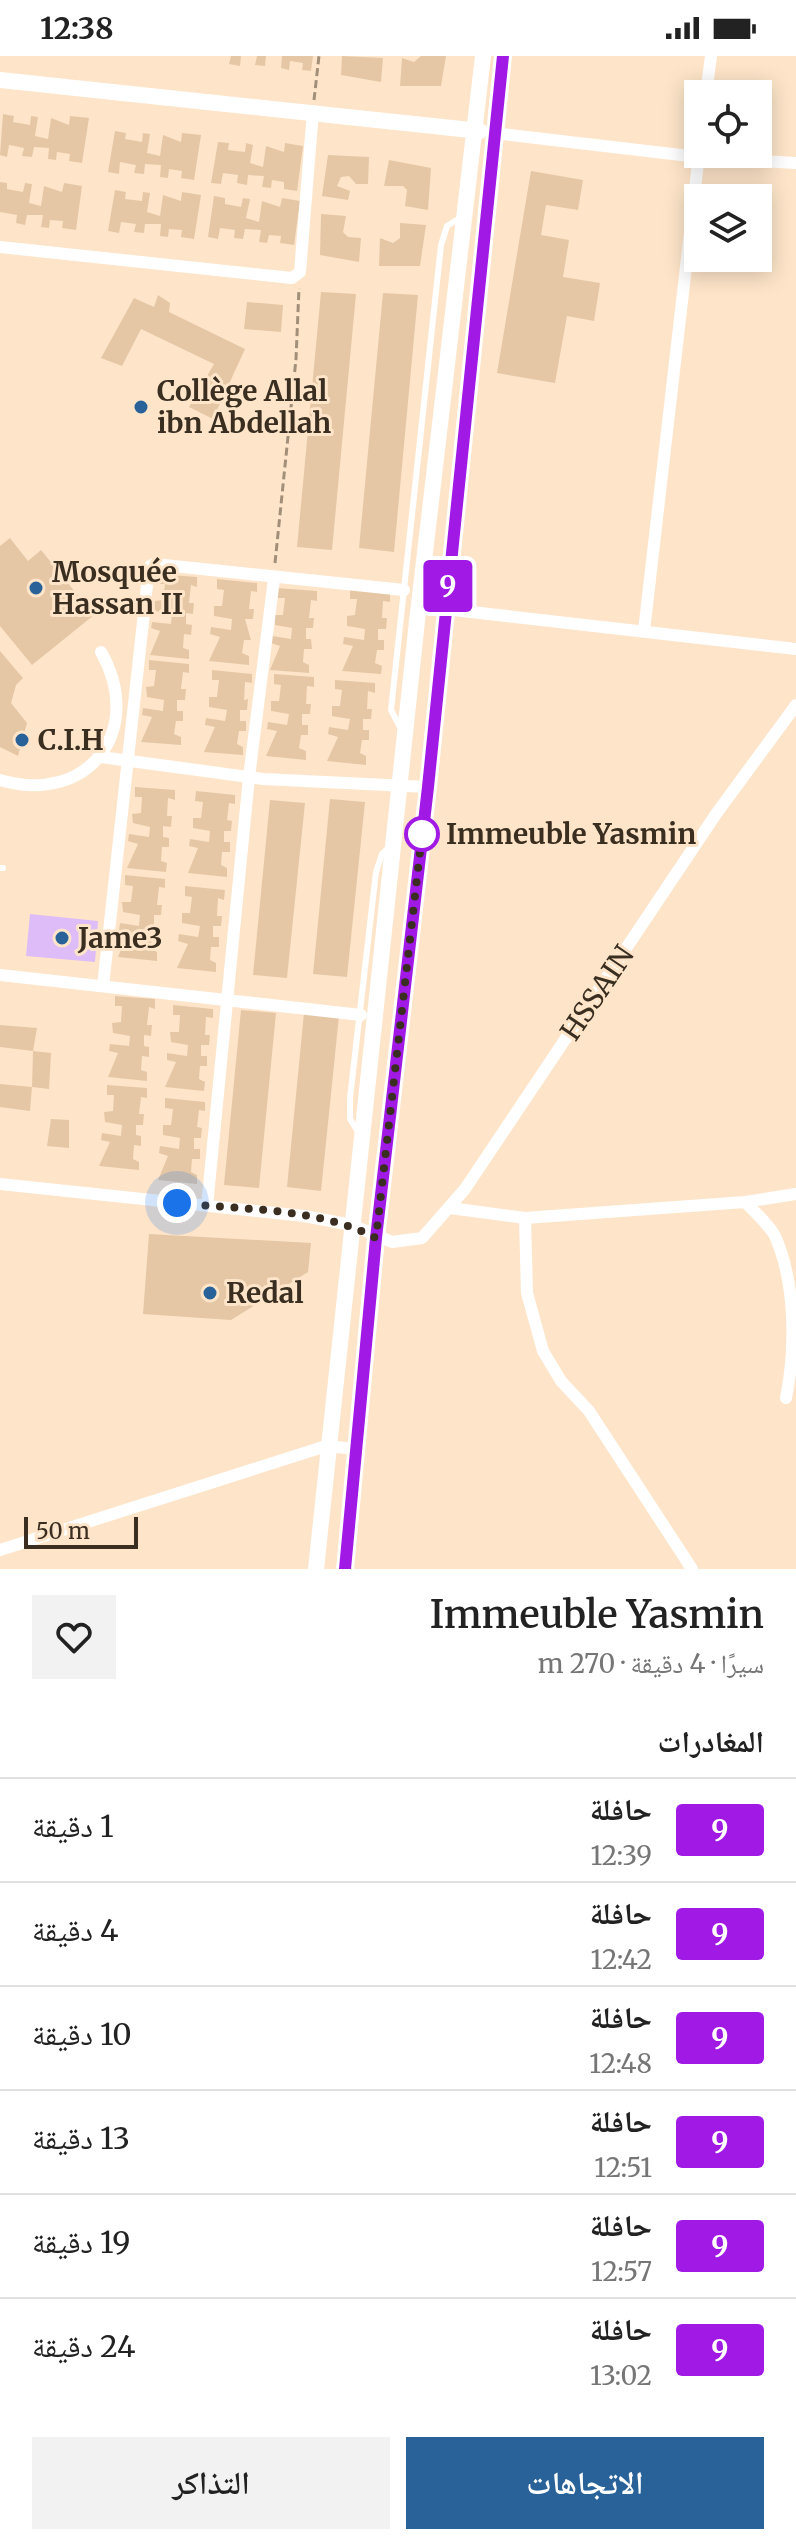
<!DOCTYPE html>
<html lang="ar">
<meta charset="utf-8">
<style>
:root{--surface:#fff;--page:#f2f2f2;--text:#222;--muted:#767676;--line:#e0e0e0;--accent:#286299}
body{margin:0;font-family:Merriweather,"Noto Naskh Arabic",serif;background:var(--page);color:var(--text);direction:rtl;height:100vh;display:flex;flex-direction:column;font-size:30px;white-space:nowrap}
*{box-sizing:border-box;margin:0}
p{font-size:26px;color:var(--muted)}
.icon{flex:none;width:44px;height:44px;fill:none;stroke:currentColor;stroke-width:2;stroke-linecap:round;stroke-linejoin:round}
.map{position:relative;height:1513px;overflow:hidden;direction:ltr}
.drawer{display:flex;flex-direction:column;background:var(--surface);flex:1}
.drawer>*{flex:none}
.badge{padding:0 16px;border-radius:6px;font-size:28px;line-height:52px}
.controls{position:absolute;left:684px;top:24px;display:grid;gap:16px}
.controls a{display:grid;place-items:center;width:88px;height:88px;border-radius:0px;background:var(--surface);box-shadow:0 4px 20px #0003;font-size:40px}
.scale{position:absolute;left:24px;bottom:20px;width:114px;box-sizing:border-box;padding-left:8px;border:4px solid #3a2e21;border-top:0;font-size:22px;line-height:28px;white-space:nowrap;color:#3a2e21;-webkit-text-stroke:6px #fee5c9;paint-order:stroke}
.you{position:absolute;width:40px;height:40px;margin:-20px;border:6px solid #fff;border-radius:50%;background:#1a73e8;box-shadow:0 0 0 12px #1a73e833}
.map>.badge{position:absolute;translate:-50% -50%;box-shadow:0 0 0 4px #fff}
h2{padding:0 32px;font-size:30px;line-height:72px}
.round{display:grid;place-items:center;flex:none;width:84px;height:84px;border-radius:0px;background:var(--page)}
.head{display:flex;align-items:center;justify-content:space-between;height:136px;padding:0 32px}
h1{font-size:38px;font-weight:600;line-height:60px}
.primary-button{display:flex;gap:16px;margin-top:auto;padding:16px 32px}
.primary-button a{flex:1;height:92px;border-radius:0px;background:var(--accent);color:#fff;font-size:32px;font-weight:600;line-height:92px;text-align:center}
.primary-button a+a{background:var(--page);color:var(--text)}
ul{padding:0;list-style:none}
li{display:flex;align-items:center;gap:24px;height:104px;padding:0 32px;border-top:2px solid var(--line)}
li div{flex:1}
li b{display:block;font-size:30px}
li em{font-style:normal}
li .badge{min-width:88px;font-weight:700;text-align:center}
.status{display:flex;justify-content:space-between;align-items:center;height:56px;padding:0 40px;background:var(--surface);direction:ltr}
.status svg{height:22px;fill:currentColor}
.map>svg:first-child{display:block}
.green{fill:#debcf7}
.building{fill:#e5c7a5}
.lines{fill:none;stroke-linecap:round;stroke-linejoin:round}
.path{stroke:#a28f7a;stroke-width:3;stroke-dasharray:8 4;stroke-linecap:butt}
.service{stroke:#fff;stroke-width:6}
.minor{stroke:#fff;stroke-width:12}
.tertiary{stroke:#fff;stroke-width:16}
.line-casing{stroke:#fff;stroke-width:18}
.line{stroke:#a019e5;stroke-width:12}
.walk{stroke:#3a2e21;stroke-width:8;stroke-dasharray:0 14.4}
.poi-dot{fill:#286299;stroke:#fee5c9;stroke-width:3}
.stop-dot{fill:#fff;stroke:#a019e5;stroke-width:4}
.labels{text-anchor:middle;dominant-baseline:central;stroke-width:6;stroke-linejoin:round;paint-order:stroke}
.poi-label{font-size:28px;font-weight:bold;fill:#3a2e21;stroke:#fee5c9;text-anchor:start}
.stop-label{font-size:28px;font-weight:bold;fill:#3a2e21;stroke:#fee5c9;text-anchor:start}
.street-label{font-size:28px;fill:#3a2e21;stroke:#fee5c9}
</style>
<div class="status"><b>12:38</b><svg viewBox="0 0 49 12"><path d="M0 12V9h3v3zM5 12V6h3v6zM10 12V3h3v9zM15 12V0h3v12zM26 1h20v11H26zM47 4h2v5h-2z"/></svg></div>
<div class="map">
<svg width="796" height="1513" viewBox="0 0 796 1513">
<rect width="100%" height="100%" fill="#fee5c9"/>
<path class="green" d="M 30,858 L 98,865 L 95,906 L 26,900 Z"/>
<path class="building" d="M 231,0 L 241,0 L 240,10 L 229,8 Z
M 257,0 L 266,0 L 265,10 L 255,9 Z
M 282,0 L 313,0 L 311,15 L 302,14 L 303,7 L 290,5 L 289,14 L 281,12 Z
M 342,0 L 383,2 L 381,26 L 341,19 Z
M 446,0 L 441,30 L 400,30 L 402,2 L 414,6 L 421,0 Z
M 3,58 L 14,60 L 13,66 L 30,69 L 31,60 L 38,61 L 35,80 L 48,83 L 51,62 L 69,69 L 70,60 L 89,62 L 82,107 L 69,105 L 70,98 L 57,96 L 56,104 L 48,103 L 49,92 L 34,91 L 32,101 L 22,100 L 24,92 L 9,89 L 7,101 L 0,99 Z
M 115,75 L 126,77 L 125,83 L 142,86 L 143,77 L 150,78 L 147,97 L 160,100 L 163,79 L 181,86 L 182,77 L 201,79 L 194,124 L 181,122 L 182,115 L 169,113 L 168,122 L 160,121 L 161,109 L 145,108 L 144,118 L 134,117 L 136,109 L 120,106 L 119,118 L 108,116 Z
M 218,86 L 229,87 L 228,94 L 245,96 L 246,87 L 253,89 L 250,107 L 263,111 L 266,90 L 284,96 L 285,87 L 303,90 L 297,135 L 284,133 L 284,126 L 272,124 L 271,132 L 262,131 L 264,120 L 248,119 L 247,129 L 237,127 L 238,119 L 223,117 L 221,128 L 211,127 Z
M 328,99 L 369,101 L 368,128 L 356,128 L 349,120 L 341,121 L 337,130 L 350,135 L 348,144 L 322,140 Z
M 389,104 L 431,112 L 428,154 L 405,150 L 407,134 L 403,130 L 384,130 Z
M 531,115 L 583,124 L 578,154 L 546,149 L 541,179 L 569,184 L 563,221 L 600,227 L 594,265 L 567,260 L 555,327 L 497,317 Z
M 0,126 L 7,127 L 7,133 L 23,136 L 25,127 L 32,128 L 29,147 L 41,150 L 44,130 L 62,136 L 64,127 L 82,130 L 76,174 L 62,172 L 63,165 L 50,164 L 49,172 L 41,171 L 43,159 L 27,159 L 25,169 L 16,167 L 17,159 L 0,156 Z
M 115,134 L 126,136 L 125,143 L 142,145 L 143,136 L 150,137 L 147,156 L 160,160 L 163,139 L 181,145 L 182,136 L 201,139 L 194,183 L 181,181 L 182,174 L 169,173 L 168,181 L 160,180 L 161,168 L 145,168 L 144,177 L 134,176 L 136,168 L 121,166 L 119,177 L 108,175 Z
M 214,140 L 225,142 L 225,148 L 241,151 L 243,142 L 250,143 L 246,162 L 259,166 L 262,145 L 280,151 L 282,142 L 300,145 L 294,189 L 280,187 L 281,180 L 269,179 L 267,187 L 259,186 L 261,174 L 245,173 L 243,183 L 234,182 L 235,174 L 220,172 L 218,183 L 208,181 Z
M 321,158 L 346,160 L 343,176 L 348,181 L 361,182 L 359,206 L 320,199 Z
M 400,167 L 426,169 L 420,210 L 379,210 L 380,182 L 393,187 L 400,182 Z
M 321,236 L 356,238 L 332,494 L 297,491 Z
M 383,237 L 418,239 L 394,496 L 359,492 Z
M 158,239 L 170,247 L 169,256 L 245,293 L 213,363 L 189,351 L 214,308 L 141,273 L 122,310 L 101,302 L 134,242 L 154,251 Z
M 247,246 L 283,249 L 281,276 L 244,273 Z
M 10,482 L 28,505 L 41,494 L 94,559 L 32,609 L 0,570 L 0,490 Z
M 157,518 L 197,521 L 197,531 L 191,529 L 189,547 L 194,547 L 193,558 L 186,557 L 186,568 L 192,569 L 191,579 L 184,578 L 183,592 L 189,594 L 189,603 L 150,599 L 160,575 L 151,572 L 152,566 L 171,568 L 172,558 L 155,555 L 155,545 L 163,544 L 165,528 L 157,528 Z
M 217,523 L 257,527 L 257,536 L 251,535 L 249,553 L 254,553 L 253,563 L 245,563 L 251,584 L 244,584 L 242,597 L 249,600 L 249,609 L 209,605 L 220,581 L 210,578 L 211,571 L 231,574 L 232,563 L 214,560 L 214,550 L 222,550 L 224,534 L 217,533 Z
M 277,532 L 317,535 L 317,545 L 311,544 L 309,562 L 314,562 L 313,572 L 306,572 L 306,583 L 311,583 L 312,593 L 304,593 L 303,606 L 309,609 L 309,617 L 270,614 L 280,590 L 271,587 L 272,580 L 291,583 L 292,572 L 275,569 L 275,559 L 283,559 L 285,542 L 277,542 Z
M 350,533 L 390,536 L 390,546 L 383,545 L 382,562 L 387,562 L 386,573 L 378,573 L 378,584 L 384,584 L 384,594 L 377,594 L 375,607 L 382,610 L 381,618 L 342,615 L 353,590 L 343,588 L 344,581 L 364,584 L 365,573 L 347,570 L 347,560 L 355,559 L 357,543 L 350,543 Z
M 0,595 L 23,622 L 16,629 L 11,647 L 27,667 L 18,700 L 0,691 Z
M 149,604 L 189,608 L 189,617 L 183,616 L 181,633 L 186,633 L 185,644 L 177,644 L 177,655 L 183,655 L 183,665 L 176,665 L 174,678 L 181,681 L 181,689 L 141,686 L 152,661 L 142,659 L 143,652 L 163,655 L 164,644 L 147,641 L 146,631 L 154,630 L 156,614 L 149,614 Z
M 212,614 L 252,618 L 252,627 L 245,626 L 244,644 L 248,643 L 247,654 L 240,654 L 240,665 L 246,665 L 246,675 L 239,675 L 237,688 L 243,691 L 243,699 L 204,696 L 215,671 L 205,669 L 206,662 L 225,665 L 227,654 L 209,651 L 209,641 L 217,641 L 219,624 L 212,624 Z
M 274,618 L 314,621 L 314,631 L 307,630 L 306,648 L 311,648 L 310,658 L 302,658 L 302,669 L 308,669 L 308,679 L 301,679 L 299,692 L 306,695 L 306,704 L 266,700 L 277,675 L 267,673 L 268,666 L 287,669 L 289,658 L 271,655 L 271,645 L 279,645 L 281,629 L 274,628 Z
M 335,624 L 375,627 L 375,637 L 368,635 L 367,653 L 372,653 L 371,663 L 363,663 L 363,674 L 369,674 L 369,684 L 362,684 L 360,697 L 366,700 L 366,709 L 327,705 L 338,681 L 328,678 L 329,671 L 348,674 L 350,663 L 332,660 L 332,650 L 340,650 L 342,634 L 335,633 Z
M 135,731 L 175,734 L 175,744 L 168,742 L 167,760 L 172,760 L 171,771 L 163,770 L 163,781 L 169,782 L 169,791 L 162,791 L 161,805 L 167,807 L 166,816 L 127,812 L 138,788 L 128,785 L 129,778 L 149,781 L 150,771 L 133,767 L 132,758 L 141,757 L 142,741 L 135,741 Z
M 196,735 L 235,739 L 235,748 L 229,747 L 227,764 L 232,765 L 231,775 L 224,775 L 224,786 L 230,786 L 230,796 L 222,796 L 221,809 L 227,812 L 227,821 L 188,817 L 198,792 L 189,790 L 190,783 L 209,786 L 210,775 L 193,772 L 193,762 L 201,762 L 203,746 L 195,745 Z
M 330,743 L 365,746 L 347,921 L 313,918 Z
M 270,744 L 305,747 L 287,922 L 253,919 Z
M 125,819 L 165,823 L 165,832 L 159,831 L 157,849 L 162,849 L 161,859 L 154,859 L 154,870 L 159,870 L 159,880 L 152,880 L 151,893 L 157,896 L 157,905 L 118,901 L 128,876 L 119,874 L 120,867 L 139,870 L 140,859 L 123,856 L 122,846 L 131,846 L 133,830 L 125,829 Z
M 185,830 L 225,834 L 224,844 L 218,842 L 217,860 L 222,860 L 221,870 L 213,870 L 213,881 L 219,881 L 219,891 L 211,891 L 210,904 L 216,907 L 216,916 L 177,912 L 188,888 L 178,885 L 179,878 L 198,881 L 200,870 L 182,867 L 182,857 L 190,857 L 192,841 L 185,840 Z
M 115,940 L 155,943 L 155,953 L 149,951 L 147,969 L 152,969 L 151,980 L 144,979 L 144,990 L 149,991 L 149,1001 L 142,1000 L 141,1014 L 147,1016 L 147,1025 L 108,1021 L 118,997 L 109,995 L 110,988 L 129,990 L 130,980 L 113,977 L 112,967 L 121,966 L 122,950 L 115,950 Z
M 173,949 L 213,953 L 213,962 L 206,961 L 205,979 L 210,979 L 209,989 L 201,989 L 201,1000 L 207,1000 L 207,1010 L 200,1010 L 199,1023 L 205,1026 L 204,1035 L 165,1031 L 176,1006 L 167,1004 L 167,997 L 187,1000 L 188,989 L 171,986 L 170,976 L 179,976 L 180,959 L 173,959 Z
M 241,954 L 276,957 L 259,1132 L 224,1129 Z
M 304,957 L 339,960 L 321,1135 L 287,1131 Z
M 0,969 L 37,972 L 33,995 L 51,997 L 49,1033 L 32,1031 L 33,995 L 0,991 Z
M 0,1028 L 32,1031 L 30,1055 L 0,1051 Z
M 107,1029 L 147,1032 L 147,1042 L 141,1041 L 139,1058 L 144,1058 L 143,1069 L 136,1069 L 136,1079 L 141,1080 L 141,1090 L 134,1089 L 133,1103 L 139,1106 L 139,1114 L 99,1110 L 110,1086 L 101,1084 L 102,1077 L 121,1080 L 122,1069 L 105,1066 L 104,1056 L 113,1055 L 114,1039 L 107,1039 Z
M 165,1042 L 205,1046 L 205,1055 L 199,1054 L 197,1071 L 202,1072 L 201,1082 L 194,1082 L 194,1093 L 200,1093 L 200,1103 L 192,1103 L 191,1116 L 197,1119 L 197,1128 L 158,1124 L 168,1100 L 159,1097 L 160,1090 L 179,1093 L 180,1082 L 163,1079 L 163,1069 L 171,1069 L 173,1053 L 165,1052 Z
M 51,1063 L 69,1064 L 69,1092 L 47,1090 Z
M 149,1178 L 311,1187 L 308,1216 L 231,1264 L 143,1258 Z"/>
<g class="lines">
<path class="path" d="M 314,44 L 319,0
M 275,507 L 296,303 L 299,232"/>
<path class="service" d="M 401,673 L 391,654 L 441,189 L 447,170 L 463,160
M 0,812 L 3,812
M 360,1079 L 350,1063 L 350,1042 L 376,816 L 382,798 L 389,791"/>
<path class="minor" d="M 706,38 L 711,0
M 493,77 L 698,101 L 796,107
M 0,191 L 292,222 L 300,216 L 313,55
M 445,553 L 796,593
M 644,575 L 699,98
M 101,701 L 263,723 L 428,731
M 0,724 C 87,750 146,675 101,596
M 0,919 L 361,959
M 103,930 L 149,511 L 154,508 L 404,534
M 0,1128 L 304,1160 L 352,1169 L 392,1186 L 422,1182 L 465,1133 L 716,758 L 796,649
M 745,1146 C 755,1156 766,1166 774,1178 C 796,1225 796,1292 786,1342
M 207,1150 L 249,721 L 274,523
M 450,1152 L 525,1162 L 745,1146 L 796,1138
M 525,1162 L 527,1237 L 543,1295 L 561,1325 L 589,1355 L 692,1513
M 0,1494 L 326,1390 L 356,1393"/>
<path class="tertiary" d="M 0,24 L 480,75
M 316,1513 L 417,565 L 483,0
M 345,1513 L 376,1182 L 428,731 L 503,0"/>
</g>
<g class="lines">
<g class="line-casing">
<path id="line" d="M 345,1513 L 376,1182 L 428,731 L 503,0"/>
</g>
<use href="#line" class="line"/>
<path class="walk" d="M 177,1147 C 242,1154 317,1151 376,1182 L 422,778"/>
</g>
<g class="poi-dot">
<circle cx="141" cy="351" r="8"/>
<circle cx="36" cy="532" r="8"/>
<circle cx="22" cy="684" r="8"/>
<circle cx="62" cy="882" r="8"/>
<circle cx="210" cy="1237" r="8"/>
</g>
<circle class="stop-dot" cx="422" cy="778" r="16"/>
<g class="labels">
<g class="poi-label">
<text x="157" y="335">Collège Allal<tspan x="157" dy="32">ibn Abdellah</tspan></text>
<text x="52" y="516">Mosquée<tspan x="52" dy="32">Hassan II</tspan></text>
<text x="38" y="684">C.I.H</text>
<text x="78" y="882">Jame3</text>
<text x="226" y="1237">Redal</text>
</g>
<g class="stop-label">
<text x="446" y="778">Immeuble Yasmin</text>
</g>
<g class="street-label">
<text transform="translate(597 937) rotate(-56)">HSSAIN</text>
</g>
</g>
</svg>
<div class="controls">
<a><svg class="icon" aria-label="locate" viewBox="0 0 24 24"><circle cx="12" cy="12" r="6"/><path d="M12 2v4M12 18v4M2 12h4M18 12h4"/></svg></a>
<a><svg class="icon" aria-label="layers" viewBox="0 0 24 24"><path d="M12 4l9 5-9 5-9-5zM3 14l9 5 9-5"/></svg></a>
</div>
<div class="scale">50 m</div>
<div class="you" style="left:177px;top:1147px"></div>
<b class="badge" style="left:448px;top:530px;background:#a019e5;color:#fff">9</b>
</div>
<section class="drawer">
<div class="head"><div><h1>Immeuble Yasmin</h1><p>سيرًا · 4 دقيقة · 270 m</p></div><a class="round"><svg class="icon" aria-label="heart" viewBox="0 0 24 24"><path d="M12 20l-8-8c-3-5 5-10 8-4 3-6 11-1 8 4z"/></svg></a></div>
<h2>المغادرات</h2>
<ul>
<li><span class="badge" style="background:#a019e5;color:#fff">9</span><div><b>حافلة</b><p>12:39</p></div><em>1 دقيقة</em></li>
<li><span class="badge" style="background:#a019e5;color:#fff">9</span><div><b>حافلة</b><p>12:42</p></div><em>4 دقيقة</em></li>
<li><span class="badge" style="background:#a019e5;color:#fff">9</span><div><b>حافلة</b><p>12:48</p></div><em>10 دقيقة</em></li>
<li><span class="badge" style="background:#a019e5;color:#fff">9</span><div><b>حافلة</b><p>12:51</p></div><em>13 دقيقة</em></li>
<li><span class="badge" style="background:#a019e5;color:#fff">9</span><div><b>حافلة</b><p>12:57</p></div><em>19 دقيقة</em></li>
<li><span class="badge" style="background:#a019e5;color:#fff">9</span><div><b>حافلة</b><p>13:02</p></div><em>24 دقيقة</em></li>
</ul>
<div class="primary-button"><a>الاتجاهات</a><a>التذاكر</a></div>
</section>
